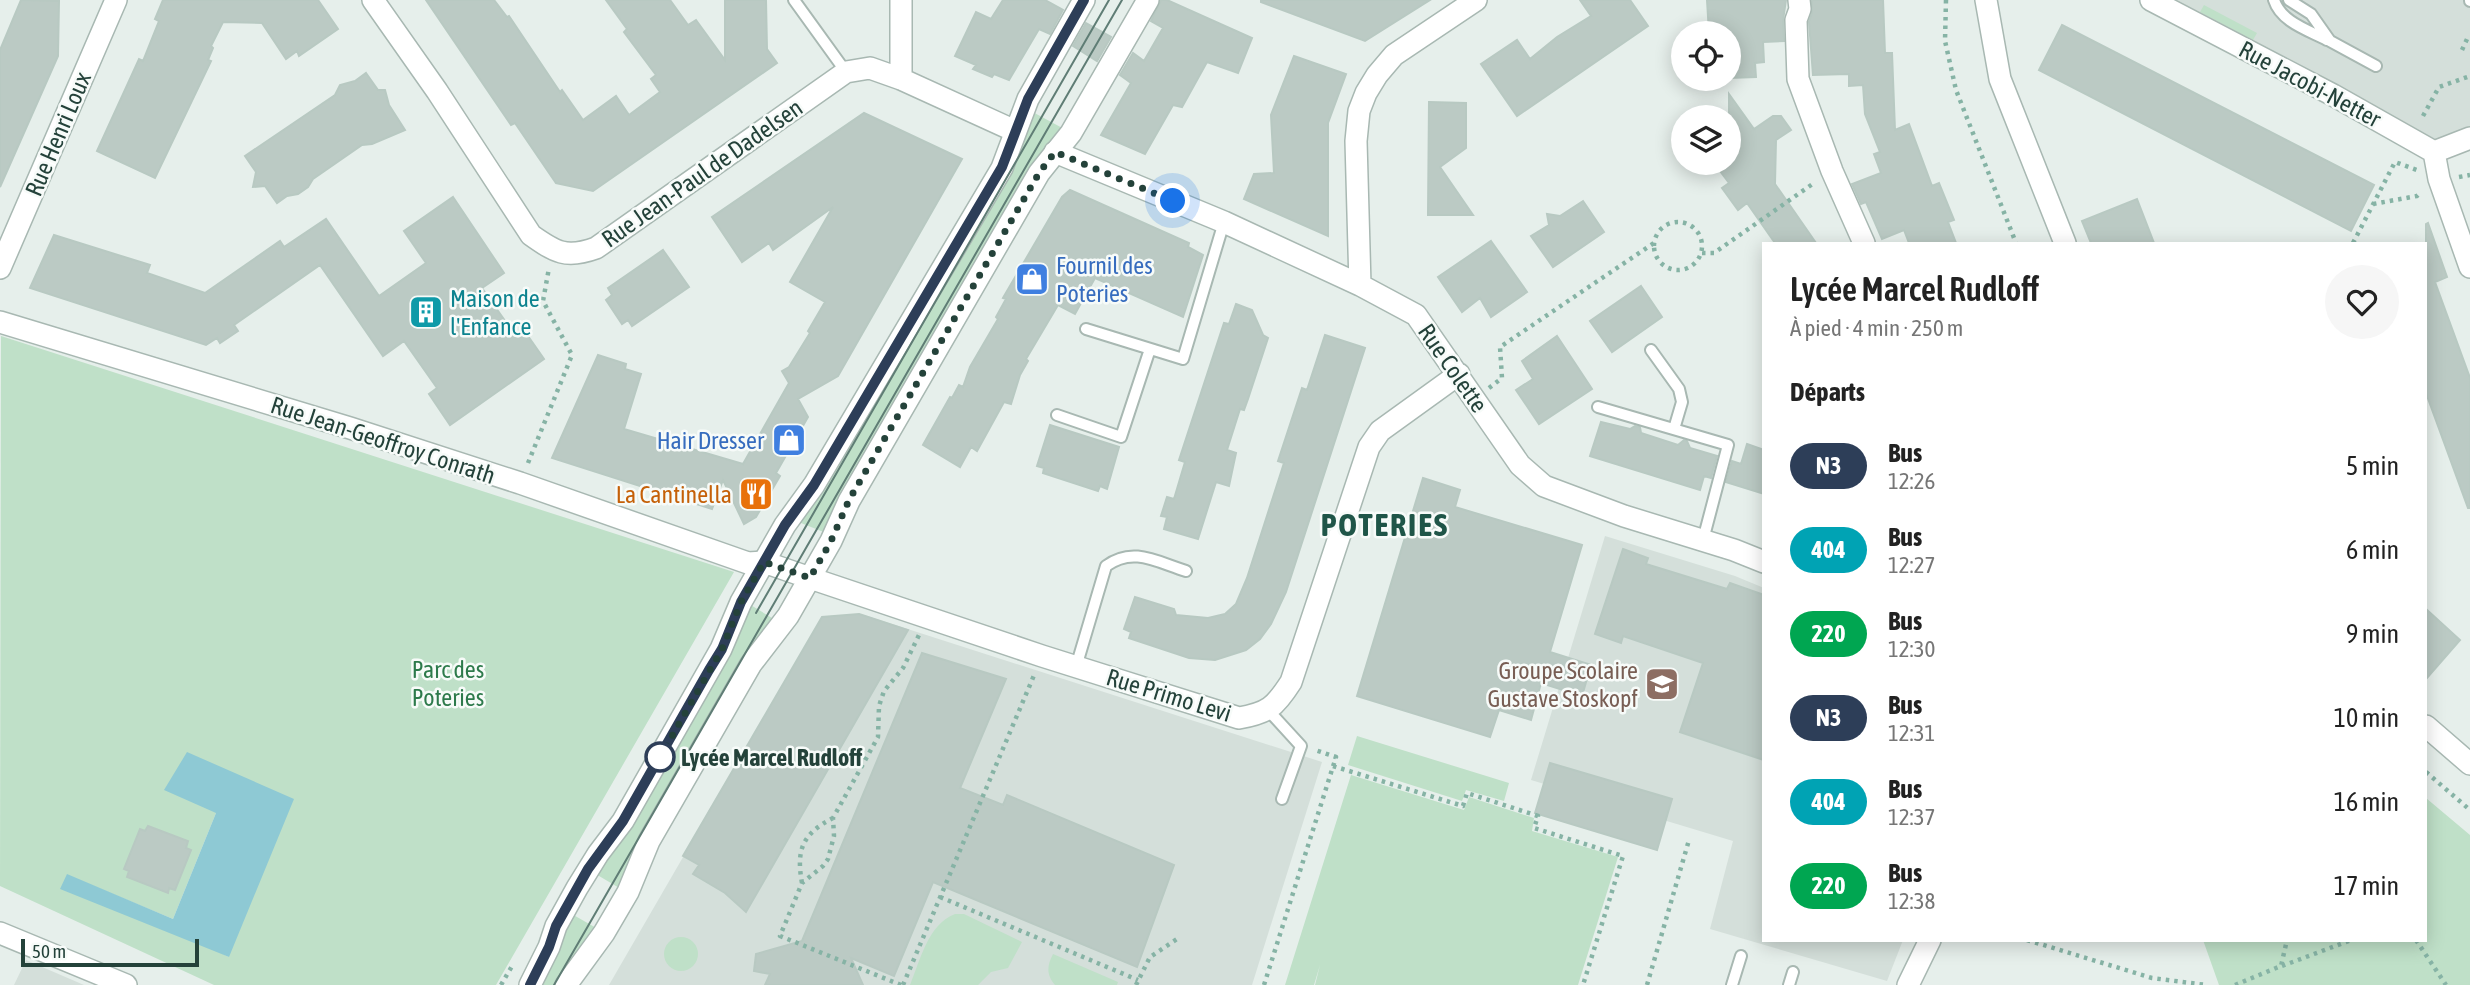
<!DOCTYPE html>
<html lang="fr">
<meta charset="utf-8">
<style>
:root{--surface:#fff;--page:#f6f6f6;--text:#222;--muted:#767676}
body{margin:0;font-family:"Asap Condensed",sans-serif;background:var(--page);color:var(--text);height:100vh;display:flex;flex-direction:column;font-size:26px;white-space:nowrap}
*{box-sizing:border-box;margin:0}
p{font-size:23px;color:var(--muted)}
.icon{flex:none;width:38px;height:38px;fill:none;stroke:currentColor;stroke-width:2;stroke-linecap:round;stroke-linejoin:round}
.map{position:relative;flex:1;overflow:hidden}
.details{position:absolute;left:1762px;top:242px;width:665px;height:700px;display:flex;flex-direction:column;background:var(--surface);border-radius:0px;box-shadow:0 4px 18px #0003}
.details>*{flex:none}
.badge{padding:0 14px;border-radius:23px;font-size:24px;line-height:46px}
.controls{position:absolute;left:1671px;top:21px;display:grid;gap:14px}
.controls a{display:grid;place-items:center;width:70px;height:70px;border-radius:50%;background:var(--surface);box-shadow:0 4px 18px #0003;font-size:35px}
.scale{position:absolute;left:21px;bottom:18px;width:178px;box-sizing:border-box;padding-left:7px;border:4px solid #24423a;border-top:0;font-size:19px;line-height:24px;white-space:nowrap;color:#24423a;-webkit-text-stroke:5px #f7fbf9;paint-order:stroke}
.you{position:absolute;width:35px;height:35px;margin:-18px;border:5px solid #fff;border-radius:50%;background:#1a73e8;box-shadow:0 0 0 10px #1a73e833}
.map>.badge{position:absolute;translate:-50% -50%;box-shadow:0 0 0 4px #fff}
h2{padding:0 28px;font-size:26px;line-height:63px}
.round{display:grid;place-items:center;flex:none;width:74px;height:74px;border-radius:37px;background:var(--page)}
.head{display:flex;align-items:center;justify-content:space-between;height:119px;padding:0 28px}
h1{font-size:33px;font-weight:600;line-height:52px}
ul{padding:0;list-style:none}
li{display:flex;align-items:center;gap:21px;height:84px;padding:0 28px}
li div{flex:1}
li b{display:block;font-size:26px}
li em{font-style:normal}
li .badge{min-width:77px;font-weight:700;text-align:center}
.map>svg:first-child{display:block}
.built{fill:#d4dfda}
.green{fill:#bfe0c8;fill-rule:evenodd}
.water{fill:#8ec9d4}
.building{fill:#bbcac4;stroke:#b8c9c2;stroke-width:2}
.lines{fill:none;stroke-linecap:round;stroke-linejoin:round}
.service-casing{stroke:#a8b8b2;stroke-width:14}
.minor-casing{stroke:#a8b8b2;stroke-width:24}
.tertiary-casing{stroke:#a8b8b2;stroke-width:24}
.path{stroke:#86b3a5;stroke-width:4.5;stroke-dasharray:3.5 5;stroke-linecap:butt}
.service{stroke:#fff;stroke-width:10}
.minor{stroke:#fff;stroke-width:21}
.tertiary{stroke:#fff;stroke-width:21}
.tram{stroke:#5f7d75;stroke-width:2}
.line-casing{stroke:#fff;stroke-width:16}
.line{stroke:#2d3e58;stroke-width:10}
.walk{stroke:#24423a;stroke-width:7;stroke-dasharray:0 12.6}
.stop-dot{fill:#fff;stroke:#2d3e58;stroke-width:3.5}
.labels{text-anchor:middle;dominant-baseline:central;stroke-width:5;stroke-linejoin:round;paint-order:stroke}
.street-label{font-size:24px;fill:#24423a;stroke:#f7fbf9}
.shop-label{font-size:24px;fill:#366cbe;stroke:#f7fbf9;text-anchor:start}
.culture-label{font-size:24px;fill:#0d838f;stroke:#f7fbf9;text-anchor:start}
.food-label{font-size:24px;fill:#c56008;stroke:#f7fbf9;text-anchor:end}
.park-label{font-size:24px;fill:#2d7a4b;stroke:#f7fbf9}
.education-label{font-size:24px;fill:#785e54;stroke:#f7fbf9;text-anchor:end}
.stop-label{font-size:24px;font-weight:bold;fill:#24423a;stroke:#f7fbf9;text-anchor:start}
.district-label{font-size:32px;font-weight:bold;letter-spacing:2px;fill:#1f5548;stroke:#f7fbf9}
</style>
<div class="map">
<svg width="2470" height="985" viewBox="0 0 2470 985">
<rect width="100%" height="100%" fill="#e6efeb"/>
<path class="built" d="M 2147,0 L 2470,0 L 2470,139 L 2434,152 Z
M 1605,536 L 1735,576 L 1764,588 L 1764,940 L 1903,940 L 1887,981 L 1710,929 L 1733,841 L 1531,780 Z
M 861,614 L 1322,762 L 1252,985 L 609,985 L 822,617 Z
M 26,960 L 84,985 L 14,985 Z"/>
<path class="green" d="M 2204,5 L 2257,33 L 2253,40 L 2200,12 Z
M 1029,110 L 1066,130 L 826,533 L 796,521 Z
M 1,336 L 734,572 L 496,985 L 214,985 L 0,886 ZM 216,813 L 229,957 L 67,875 L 173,919 Z
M 749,604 L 777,621 L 621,889 L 594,873 Z
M 1357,736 L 1509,783 L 1504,801 L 1466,790 L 1462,801 L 1348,765 Z
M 1351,775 L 1464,810 L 1469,797 L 1534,818 L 1532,831 L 1618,857 L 1578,985 L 1315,985 L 1320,965 L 1314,985 L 1285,985 Z
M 2426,798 L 2470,835 L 2470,985 L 2219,985 L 2203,940 L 2426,940 Z
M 570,913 L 598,929 L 559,985 L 535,985 Z
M 955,914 L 964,914 L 1022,942 L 1008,968 L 991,972 L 978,985 L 910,985 C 920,961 928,924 955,914 Z
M664 954a17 17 0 1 1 34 0a17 17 0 1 1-34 0Z
M 1053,954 L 1118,982 L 1117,985 L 1055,985 C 1046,974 1047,966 1053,954 Z"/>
<path class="water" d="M 187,752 L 294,799 L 229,957 L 60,889 L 67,874 L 173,919 L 216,813 L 164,790 Z"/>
<path class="building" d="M 21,0 L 59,1 L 58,56 L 0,187 L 0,50 Z
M 163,0 L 318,0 L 338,29 L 299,56 L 297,51 L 286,59 L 262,23 L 223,22 L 211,46 L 213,48 L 208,60 L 211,61 L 155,178 L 97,151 L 139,59 L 143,61 L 159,21 L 155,19 Z
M 426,0 L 494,0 L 507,17 L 509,16 L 560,92 L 562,90 L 583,120 L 616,96 L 629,115 L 660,92 L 651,79 L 656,75 L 624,32 L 627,29 L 606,0 L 670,0 L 688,25 L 696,20 L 725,60 L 725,0 L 766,0 L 767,49 L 777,63 L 593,191 L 556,183 L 515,123 L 511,125 Z
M 1003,0 L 1045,0 L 1063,10 L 1050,34 L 1039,29 L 1009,80 L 994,74 L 992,77 L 973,69 L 976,65 L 955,56 L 976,12 L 991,19 Z
M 1161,0 L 1167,0 L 1252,38 L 1238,73 L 1207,62 L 1182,107 L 1173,105 L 1145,154 L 1101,135 L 1131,83 L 1120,75 L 1133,53 L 1144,61 L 1163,28 L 1151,21 Z
M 1261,0 L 1430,0 L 1365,41 L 1261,2 Z
M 1580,0 L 1630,0 L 1648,26 L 1517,116 L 1481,64 L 1517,40 L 1530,59 L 1557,37 L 1591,16 Z
M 1707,0 L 1786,0 L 1783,20 L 1784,41 L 1763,42 L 1764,62 L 1755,63 L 1756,77 L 1729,78 L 1729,33 L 1709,33 Z
M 1812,0 L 1883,0 L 1885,53 L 1892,53 L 1895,130 L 1909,124 L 1932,186 L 1939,183 L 1954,220 L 1948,222 L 1956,243 L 1909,243 L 1904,230 L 1882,239 L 1866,202 L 1861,204 L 1852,184 L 1881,173 L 1874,154 L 1880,152 L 1865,114 L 1863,85 L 1849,86 L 1849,74 L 1813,75 L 1809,22 L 1812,13 Z
M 1086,23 L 1111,37 L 1097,61 L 1073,46 Z
M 2062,25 L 2374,185 L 2351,231 L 2039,70 Z
M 1294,56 L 1346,74 L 1328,123 L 1328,236 L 1244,199 L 1254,174 L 1274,173 L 1271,115 Z
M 366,73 L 378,90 L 385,90 L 389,105 L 405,130 L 372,144 L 362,145 L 313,179 L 308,187 L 298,194 L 287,196 L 277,203 L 265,186 L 253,187 L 256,172 L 245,156 L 335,95 L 340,85 L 355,81 Z
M 1729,94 L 1754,129 L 1773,116 L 1781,116 L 1791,130 L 1776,140 L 1775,184 L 1816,243 L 1775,243 L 1747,203 L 1738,210 L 1722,188 L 1729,183 L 1714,163 L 1729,163 Z
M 1429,102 L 1466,103 L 1466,148 L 1440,167 L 1473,215 L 1428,215 Z
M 864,113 L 962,159 L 838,376 L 798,399 L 808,417 L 776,473 L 780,476 L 756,517 L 744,524 L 723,480 L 712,509 L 552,458 L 598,355 L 626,364 L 625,369 L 641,374 L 624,429 L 743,464 L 789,383 L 782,371 L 789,367 L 810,333 L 808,331 L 825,302 L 790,282 L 833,207 L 773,250 L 769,243 L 742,262 L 712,217 Z
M 1070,190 L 1189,243 L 1188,247 L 1203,255 L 1183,317 L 1095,278 L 1075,314 L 1058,305 L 1026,359 L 1028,361 L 1020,375 L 1011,404 L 1004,402 L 977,451 L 971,447 L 960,467 L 923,445 L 950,397 L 952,398 L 959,385 L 963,387 L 970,367 L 998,319 L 996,317 L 1006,299 L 1003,298 L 1062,197 Z
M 453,197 L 504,273 L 482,288 L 515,335 L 523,329 L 544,359 L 450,425 L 429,394 L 437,388 L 404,341 L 383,356 L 320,265 L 234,325 L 238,331 L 220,343 L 217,338 L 206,345 L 30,288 L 54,235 L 150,265 L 147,273 L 205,293 L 280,241 L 284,247 L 326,219 L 379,296 L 426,263 L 404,231 Z
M 2137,199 L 2154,243 L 2091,243 L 2082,221 Z
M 1583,201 L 1604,232 L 1553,267 L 1531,236 L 1549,225 L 1547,214 L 1560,216 Z
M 2428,223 L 2447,277 L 2435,282 L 2470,378 L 2470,508 L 2468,508 L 2426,393 L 2426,224 Z
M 1491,241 L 1527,292 L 1491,317 L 1480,298 L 1462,312 L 1438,277 Z
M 663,250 L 689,287 L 632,326 L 628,320 L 622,324 L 606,300 L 612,295 L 608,288 Z
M 1641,286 L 1662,317 L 1612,352 L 1590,321 Z
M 1236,304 L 1252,310 L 1263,335 L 1268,338 L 1248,399 L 1244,410 L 1240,409 L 1227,450 L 1236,453 L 1229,486 L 1216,482 L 1198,539 L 1164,529 L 1167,517 L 1161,516 L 1167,497 L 1174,499 L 1185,462 L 1179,460 L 1224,323 L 1229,324 Z
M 1325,335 L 1365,348 L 1286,592 L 1271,624 L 1260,639 L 1246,650 L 1215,660 L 1189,658 L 1129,638 L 1131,632 L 1124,629 L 1135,597 L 1174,609 L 1176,615 L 1208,618 L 1225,614 L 1236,604 L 1247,578 L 1284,463 L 1278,461 L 1302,388 L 1307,390 Z
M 1557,336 L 1592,389 L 1539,424 L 1516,390 L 1533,379 L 1522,361 Z
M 1601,422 L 1630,429 L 1635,426 L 1640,427 L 1641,433 L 1678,445 L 1684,440 L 1687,441 L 1690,448 L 1717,456 L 1711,478 L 1704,476 L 1700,490 L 1590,456 Z
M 1050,425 L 1119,447 L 1107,489 L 1100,486 L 1098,491 L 1043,473 L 1044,468 L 1037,466 Z
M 1747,444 L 1764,450 L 1764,494 L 1726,482 L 1732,461 L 1741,464 Z
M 1423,478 L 1460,490 L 1455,507 L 1582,545 L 1550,652 L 1591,665 L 1582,696 L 1541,683 L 1531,720 L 1499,710 L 1490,737 L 1357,696 Z
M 1623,549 L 1648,558 L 1646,564 L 1727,589 L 1730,583 L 1764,595 L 1764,760 L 1680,732 L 1703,663 L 1623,636 L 1621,643 L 1595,634 Z
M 2426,609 L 2460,640 L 2426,679 Z
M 859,614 L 908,630 L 746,912 L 725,893 L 693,874 L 699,865 L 683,856 L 822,617 Z
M 922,653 L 1006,679 L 960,788 L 1003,805 L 1007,795 L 1174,865 L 1137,967 L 933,882 L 894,976 L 851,958 L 863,985 L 765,985 L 770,974 L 754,971 L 756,954 L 802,941 Z
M 1550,763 L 1672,799 L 1657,850 L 1535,813 Z
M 148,826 L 188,841 L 186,848 L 191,850 L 175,890 L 169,888 L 168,893 L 127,877 L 129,871 L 124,869 L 140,829 L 145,831 Z"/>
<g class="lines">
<g class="service-casing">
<path id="service" d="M 794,0 L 846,72
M 2274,0 C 2281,22 2308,30 2327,40
M 2289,0 L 2311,14 L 2330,41 L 2376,66
M 2470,0 L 2470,1
M 1086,329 L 1183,359 L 1224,222
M 1651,350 L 1679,389 L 1682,402 L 1674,429
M 1598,407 L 1728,445 L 1703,540
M 1057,415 L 1121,437 L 1150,349
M 1076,667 L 1106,566 C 1133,546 1157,562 1186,571
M 1268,710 L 1301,746 L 1282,799
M 1732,985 L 1741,956
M 1789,985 L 1793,972"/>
</g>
<g class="minor-casing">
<path id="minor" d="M 373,0 L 437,91 L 531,235 C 555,252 566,259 596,248 L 846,72 L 870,68 L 901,79 L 1015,131
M 1476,0 L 1394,55 L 1377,75 L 1366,93 L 1359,111 L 1356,141 L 1360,285 L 1416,315 L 1520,465 L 1544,486 L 1624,516 L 1734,550 L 1764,562
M 1799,0 L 1800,9 L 1796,20 L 1798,79 L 1832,171 L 1864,243
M 2151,0 L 2333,95 L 2434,152
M 901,79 L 901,0
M 1055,152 L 1224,222 L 1360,285
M 2434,152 L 2439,179 L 2470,267
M 2434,152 L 2470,138
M 0,268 L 116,0
M 0,322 L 350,428 L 520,483 L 748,563 L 764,562
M 810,578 L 1042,656 L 1239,718 C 1268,713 1275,707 1291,682 L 1369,447 L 1380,431 L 1459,374
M 0,933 L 126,985
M 1908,985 L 1930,940"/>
</g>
<g class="tertiary-casing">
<path id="tertiary" d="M 1986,0 L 2000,79 L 2065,243
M 764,562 L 810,578
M 2426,726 L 2470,764
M 530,985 L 549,947 L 556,926 L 577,888 L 598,854 L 623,821 L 721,649 L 741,602 L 785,525 L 814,485 L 1002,168 L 1028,99 L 1084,0
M 566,985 L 604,933 L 628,892 L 649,841 L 751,664 L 788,616 L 831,541 L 849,501 L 1039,173 L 1071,133 L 1148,0"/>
</g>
<path class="path" d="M 1946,0 L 1945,41 L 1956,90 L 2016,243
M 2462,50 L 2467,39
M 2423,116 L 2439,87 L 2470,76
M 2459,177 L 2470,175
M 2373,204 L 2417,196 L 2421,192
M1654 246a24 24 0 1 1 48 0a24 24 0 1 1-48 0Z
M 2353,243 L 2395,162 L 2417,170
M 1702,253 L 1714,253 L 1814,183
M 1489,388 L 1502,378 L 1500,347 L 1654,243
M 528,463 L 572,355 L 543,301 L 549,268
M 1333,766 L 1463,806 L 1467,793 L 1538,816 L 1534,828 L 1623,856 L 1583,985
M 2426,772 L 2470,810
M 802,883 C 796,850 802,834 833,818
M 940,897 L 1138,980
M 2027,940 L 2152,978 L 2206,985
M 2416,940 L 2446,985
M 2282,966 L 2351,940
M 501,985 L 512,966
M 901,985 L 780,936 L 802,883 L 823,866 L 828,859 L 834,836 L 833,818 L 878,737 L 879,706 L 884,691 L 903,668 L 919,635
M 903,985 L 1035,673
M 1136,985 L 1150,957 L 1177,939
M 1264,985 L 1336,757 L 1315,750
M 1647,985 L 1689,840
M 2235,985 L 2281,966 L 2287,940"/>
<use href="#service" class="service"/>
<use href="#minor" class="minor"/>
<use href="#tertiary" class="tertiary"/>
<path class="tram" d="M 756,613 L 1109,0
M 554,985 L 1122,0"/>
</g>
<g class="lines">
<g class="line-casing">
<path id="line" d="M 530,985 L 549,947 L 556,926 L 588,869 L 623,821 L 709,670 L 722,649 L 741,602 L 785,525 L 814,485 L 1002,167 L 1028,99 L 1084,0"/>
</g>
<use href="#line" class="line"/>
<path class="walk" d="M 660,757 L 722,649 L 741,602 L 764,562 L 810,578 L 831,541 L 849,500 L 1039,173 L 1055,152 L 1173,201"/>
</g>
<defs>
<g id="shop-square" transform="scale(1.75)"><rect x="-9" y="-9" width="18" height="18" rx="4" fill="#3f7fe0" stroke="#f7fbf9"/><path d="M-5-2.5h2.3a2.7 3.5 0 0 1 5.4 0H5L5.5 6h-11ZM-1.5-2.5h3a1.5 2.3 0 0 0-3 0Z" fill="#fff"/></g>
<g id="building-square" transform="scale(1.75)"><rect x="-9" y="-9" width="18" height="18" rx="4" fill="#0f9aa8" stroke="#f7fbf9"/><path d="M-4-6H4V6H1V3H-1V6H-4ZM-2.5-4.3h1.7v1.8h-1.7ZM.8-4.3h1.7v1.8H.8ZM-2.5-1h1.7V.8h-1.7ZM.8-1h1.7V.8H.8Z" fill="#fff"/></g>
<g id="restaurant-square" transform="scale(1.75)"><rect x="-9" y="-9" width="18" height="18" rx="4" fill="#e8710a" stroke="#f7fbf9"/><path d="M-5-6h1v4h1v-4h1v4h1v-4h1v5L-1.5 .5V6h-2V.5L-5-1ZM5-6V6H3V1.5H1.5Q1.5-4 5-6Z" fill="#fff"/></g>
<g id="school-square" transform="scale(1.75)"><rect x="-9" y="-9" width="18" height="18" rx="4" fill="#8d6e63" stroke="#f7fbf9"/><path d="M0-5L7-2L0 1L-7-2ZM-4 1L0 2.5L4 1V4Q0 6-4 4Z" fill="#fff"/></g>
</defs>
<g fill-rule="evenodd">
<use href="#shop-square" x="1032" y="279"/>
<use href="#building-square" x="426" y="312"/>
<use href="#shop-square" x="789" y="440"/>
<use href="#restaurant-square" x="756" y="494"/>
<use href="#school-square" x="1662" y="684"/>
</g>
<circle class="stop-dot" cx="660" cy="757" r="14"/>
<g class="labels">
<g class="street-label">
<text transform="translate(2310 84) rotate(28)">Rue Jacobi-Netter</text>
<text transform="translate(58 134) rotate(-67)">Rue Henri Loux</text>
<text transform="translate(702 173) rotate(-35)">Rue Jean-Paul de Dadelsen</text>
<text transform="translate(1453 368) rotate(55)">Rue Colette</text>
<text transform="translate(383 440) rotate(18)">Rue Jean-Geoffroy Conrath</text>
<text transform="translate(1169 695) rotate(17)">Rue Primo Levi</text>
</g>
<g class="shop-label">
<text x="1056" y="265">Fournil des<tspan x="1056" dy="28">Poteries</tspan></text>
<text x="764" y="440" text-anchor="end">Hair Dresser</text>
</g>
<g class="culture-label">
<text x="450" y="298">Maison de<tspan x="450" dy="28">l'Enfance</tspan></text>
</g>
<g class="food-label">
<text x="732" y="494">La Cantinella</text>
</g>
<g class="park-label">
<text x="448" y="669">Parc des<tspan x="448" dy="28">Poteries</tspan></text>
</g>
<g class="education-label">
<text x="1638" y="670">Groupe Scolaire<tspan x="1638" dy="28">Gustave Stoskopf</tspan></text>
</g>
<g class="stop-label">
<text x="681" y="757">Lycée Marcel Rudloff</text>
</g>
<g class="district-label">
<text x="1385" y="524">POTERIES</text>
</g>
</g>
</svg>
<div class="controls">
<a><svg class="icon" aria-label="locate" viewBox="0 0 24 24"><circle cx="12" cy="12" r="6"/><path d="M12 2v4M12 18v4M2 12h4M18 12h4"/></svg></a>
<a><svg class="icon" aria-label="layers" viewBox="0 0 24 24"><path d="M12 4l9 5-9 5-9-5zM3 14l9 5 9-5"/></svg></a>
</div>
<div class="scale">50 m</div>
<div class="you" style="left:1173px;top:201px"></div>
<section class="details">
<div class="head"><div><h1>Lycée Marcel Rudloff</h1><p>À pied · 4 min · 250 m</p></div><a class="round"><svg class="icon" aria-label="heart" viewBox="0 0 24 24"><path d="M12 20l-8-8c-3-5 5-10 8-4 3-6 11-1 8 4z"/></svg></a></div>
<h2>Départs</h2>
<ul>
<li><span class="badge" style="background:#2d3e58;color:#fff">N3</span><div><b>Bus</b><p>12:26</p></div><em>5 min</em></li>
<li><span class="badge" style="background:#00a3b4;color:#fff">404</span><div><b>Bus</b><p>12:27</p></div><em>6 min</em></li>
<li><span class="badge" style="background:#00a651;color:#fff">220</span><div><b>Bus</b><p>12:30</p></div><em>9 min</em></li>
<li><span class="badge" style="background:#2d3e58;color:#fff">N3</span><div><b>Bus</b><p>12:31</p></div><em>10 min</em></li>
<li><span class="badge" style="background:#00a3b4;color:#fff">404</span><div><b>Bus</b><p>12:37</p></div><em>16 min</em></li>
<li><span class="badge" style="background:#00a651;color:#fff">220</span><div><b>Bus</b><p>12:38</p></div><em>17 min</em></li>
</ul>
</section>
</div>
